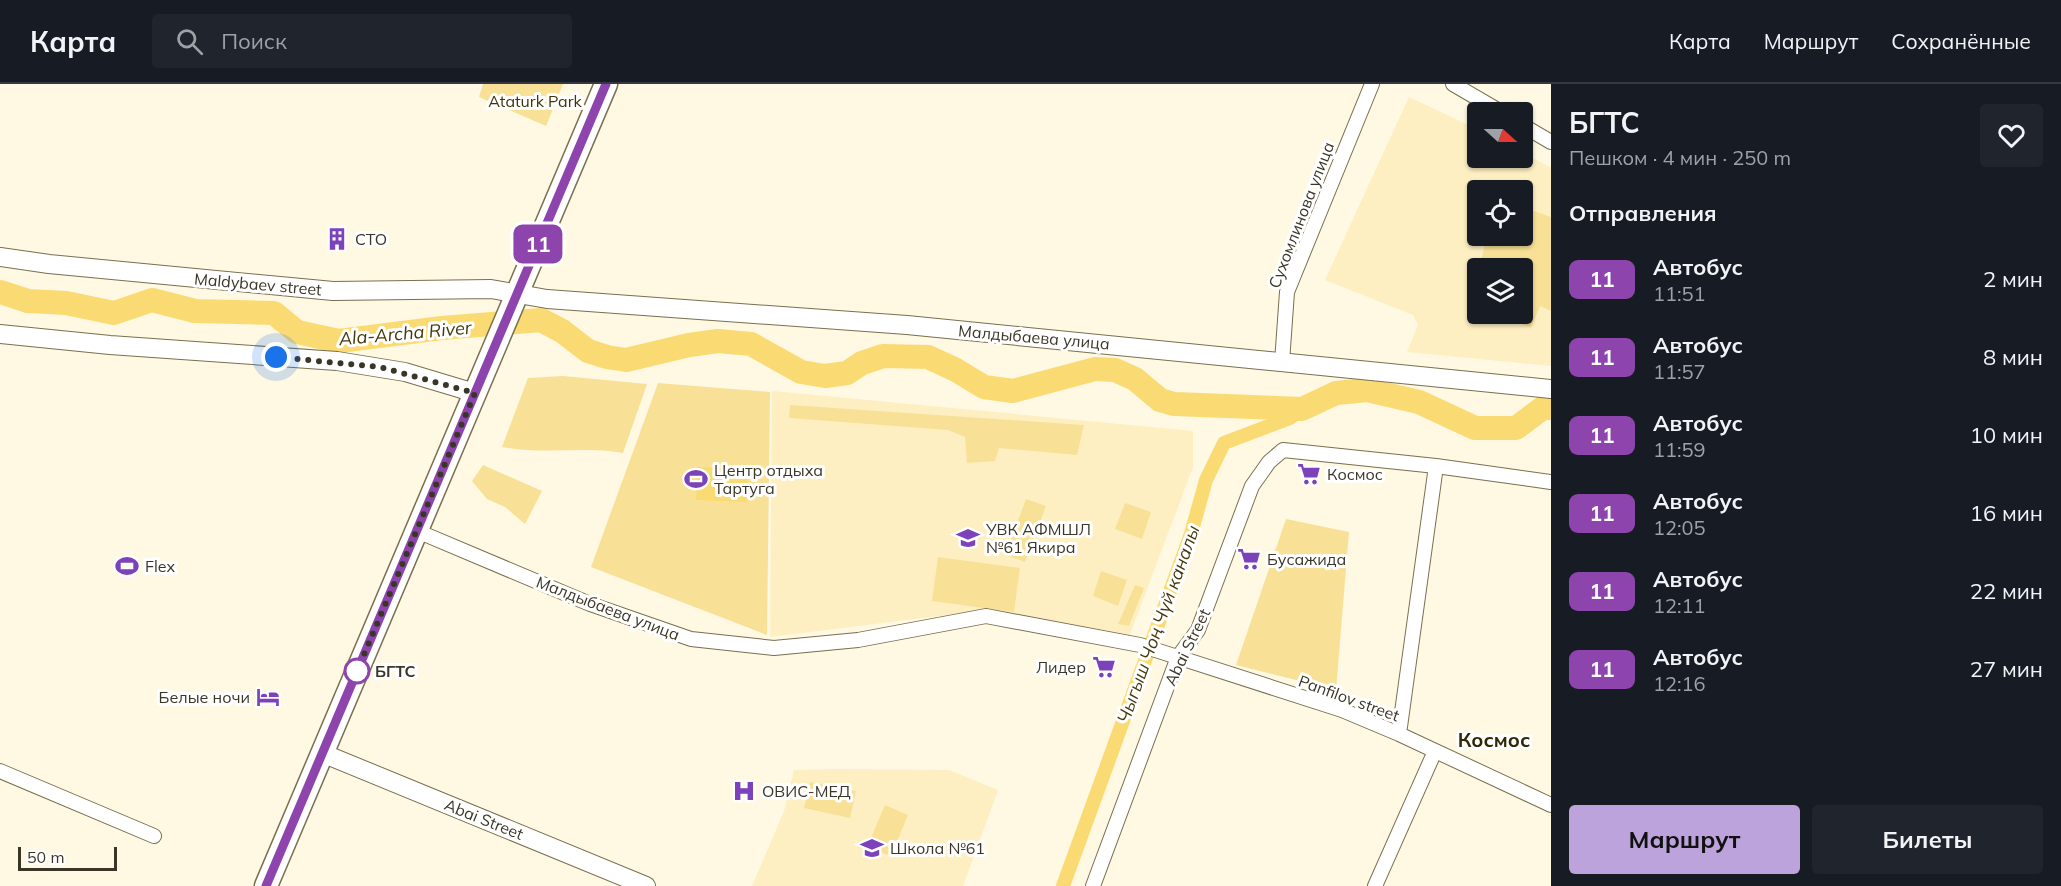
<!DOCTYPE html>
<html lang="ru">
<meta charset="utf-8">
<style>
:root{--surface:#171b24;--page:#20242c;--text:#f1f3f6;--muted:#9ea1a6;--line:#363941;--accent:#bca3db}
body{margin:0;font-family:Mulish,sans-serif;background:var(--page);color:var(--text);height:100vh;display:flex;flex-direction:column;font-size:22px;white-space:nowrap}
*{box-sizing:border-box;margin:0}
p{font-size:20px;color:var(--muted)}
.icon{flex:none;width:33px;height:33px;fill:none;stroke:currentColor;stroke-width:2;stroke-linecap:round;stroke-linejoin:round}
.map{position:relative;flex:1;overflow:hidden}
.panel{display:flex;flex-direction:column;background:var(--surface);width:510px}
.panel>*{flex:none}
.badge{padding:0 12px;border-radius:9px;font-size:21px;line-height:39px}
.needle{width:39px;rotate:111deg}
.fabs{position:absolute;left:1467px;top:18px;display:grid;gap:12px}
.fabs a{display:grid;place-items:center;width:66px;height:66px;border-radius:6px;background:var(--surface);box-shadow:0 2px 4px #0004;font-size:30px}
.scale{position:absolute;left:18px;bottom:15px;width:99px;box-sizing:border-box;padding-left:6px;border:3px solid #3a3627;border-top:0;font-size:16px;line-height:21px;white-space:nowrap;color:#3a3627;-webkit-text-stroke:4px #fff;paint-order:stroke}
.you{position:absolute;width:30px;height:30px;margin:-15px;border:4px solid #fff;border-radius:50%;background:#1a73e8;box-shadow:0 0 0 9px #1a73e833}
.map>.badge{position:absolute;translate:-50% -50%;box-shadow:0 0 0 3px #fff}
h2{padding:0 18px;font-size:22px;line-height:54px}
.round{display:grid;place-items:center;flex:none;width:63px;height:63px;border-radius:6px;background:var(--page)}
.head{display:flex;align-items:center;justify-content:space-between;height:102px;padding:0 18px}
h1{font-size:28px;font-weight:700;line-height:45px}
.cta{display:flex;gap:12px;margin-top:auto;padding:12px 18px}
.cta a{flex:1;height:69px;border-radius:6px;background:var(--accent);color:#111;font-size:24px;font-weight:700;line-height:69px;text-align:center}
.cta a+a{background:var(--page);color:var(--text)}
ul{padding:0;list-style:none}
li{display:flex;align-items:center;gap:18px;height:78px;padding:0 18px}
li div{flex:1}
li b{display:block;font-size:22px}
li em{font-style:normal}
li .badge{min-width:66px;font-weight:700;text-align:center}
header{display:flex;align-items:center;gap:36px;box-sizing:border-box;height:84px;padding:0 30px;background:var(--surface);border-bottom:2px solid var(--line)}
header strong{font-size:28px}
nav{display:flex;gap:33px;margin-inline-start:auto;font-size:21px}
.search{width:420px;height:54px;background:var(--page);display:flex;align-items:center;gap:15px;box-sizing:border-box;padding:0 21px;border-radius:6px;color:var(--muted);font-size:22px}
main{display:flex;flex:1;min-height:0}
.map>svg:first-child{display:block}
.built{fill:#fdefc2;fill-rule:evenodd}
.green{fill:#f8e196}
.water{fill:#fadb73}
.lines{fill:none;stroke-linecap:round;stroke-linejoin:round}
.canal{stroke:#fadb73;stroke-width:14}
.river{stroke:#fadb73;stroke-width:24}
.minor-casing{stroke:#7a6f4e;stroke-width:16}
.tertiary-casing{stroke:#7a6f4e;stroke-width:20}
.primary-casing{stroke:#7a6f4e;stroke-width:25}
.minor{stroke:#fff;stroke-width:14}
.tertiary{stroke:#fff;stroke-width:18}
.primary{stroke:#fff;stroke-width:22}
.line-casing{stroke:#fff;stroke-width:14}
.line{stroke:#8e44ad;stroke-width:9}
.walk{stroke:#3a3627;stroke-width:6;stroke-dasharray:0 10.8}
.stop-dot{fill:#fff;stroke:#8e44ad;stroke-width:3}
.labels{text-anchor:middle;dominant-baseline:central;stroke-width:6;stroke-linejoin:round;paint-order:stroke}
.park-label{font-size:16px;fill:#413406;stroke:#fff}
.street-label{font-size:16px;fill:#3a3627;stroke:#fff}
.poi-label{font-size:16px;fill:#3a3627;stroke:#fff;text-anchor:start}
.stop-label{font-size:16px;font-weight:bold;fill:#3a3627;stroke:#fff;text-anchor:start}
.water-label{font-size:18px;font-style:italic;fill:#44380a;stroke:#fff}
.quarter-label{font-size:20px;font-weight:bold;fill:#312807;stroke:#fff}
</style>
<header>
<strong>Карта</strong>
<div class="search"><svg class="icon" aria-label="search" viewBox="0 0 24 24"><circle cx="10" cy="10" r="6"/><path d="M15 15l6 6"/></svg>Поиск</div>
<nav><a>Карта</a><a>Маршрут</a><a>Сохранённые</a></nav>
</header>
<main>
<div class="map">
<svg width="1551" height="802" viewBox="0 0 1551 802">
<rect width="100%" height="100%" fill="#fff8e2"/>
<path class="built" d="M 1409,13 L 1477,45 L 1478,74 L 1522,74 L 1523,68 L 1551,84 L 1551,282 L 1407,268 L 1418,241 L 1413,231 L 1325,196 ZM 1478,106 L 1522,106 L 1522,152 L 1478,152 ZM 1478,184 L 1522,184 L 1522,230 L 1478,230 Z
M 772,307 L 1193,347 L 1193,383 L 1129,553 L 987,526 L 770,553 Z
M 838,685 L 949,686 L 998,706 L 963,802 L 752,802 L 784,727 L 794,686 Z"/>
<path class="green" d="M 483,0 L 563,0 L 546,42 L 479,13 Z
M 1523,123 L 1551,133 L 1551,227 L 1540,222 L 1531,244 L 1498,230 L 1522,230 L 1522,184 L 1483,184 L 1481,177 L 1487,152 L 1522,152 Z
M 563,292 L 647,300 L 623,369 C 583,362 544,371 502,363 L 528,294 Z
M 658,299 L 770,308 L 767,551 L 591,483 Z
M 790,321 L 1084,341 L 1077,371 L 999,364 L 995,377 L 967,379 L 965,353 L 948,346 L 789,334 Z
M 483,381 L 542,407 L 525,440 L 505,423 L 487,415 L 472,397 Z
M 1026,415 L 1046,422 L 1025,478 L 1005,471 Z
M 1125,419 L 1151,428 L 1142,455 L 1115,445 Z
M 1286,435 L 1349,448 L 1336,606 L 1236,581 Z
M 938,473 L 1020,484 L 1014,528 L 932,517 Z
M 1101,487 L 1127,496 L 1118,522 L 1093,512 Z
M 1135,501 L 1144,504 L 1129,542 L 1118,540 Z
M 810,698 L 856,707 L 850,734 L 804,724 Z
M 885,721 L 908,731 L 891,772 L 867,763 Z"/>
<path class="water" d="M 697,383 L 748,385 L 747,418 L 696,416 Z"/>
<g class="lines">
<path class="canal" d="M 1063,802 L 1191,450 L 1206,396 L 1224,359 L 1290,334 L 1302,325"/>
<path class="river" d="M 0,208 L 28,217 L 66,219 L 114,229 L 152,216 L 195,227 L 274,229 L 297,248 L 339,257 L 442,244 L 541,236 L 562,247 L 588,267 L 607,273 L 626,276 L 689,261 L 718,257 L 751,260 L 801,288 L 825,292 L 847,289 L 862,279 L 883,272 L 928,273 L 956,286 L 984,303 L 1013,307 L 1095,285 L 1115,286 L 1135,295 L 1160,316 L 1174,320 L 1302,325 L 1336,309 L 1367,306 L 1419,318 L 1475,344 L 1516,344 L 1544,323 L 1551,324"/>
<g class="minor-casing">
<path id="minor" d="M 1453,0 L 1501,28
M 1522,41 L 1551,58
M 1282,278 L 1287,208 L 1372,0
M 417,447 L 590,520 L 691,555 L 774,564 L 858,556 L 986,532 L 1140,561 L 1342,626 L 1399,650 L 1551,721
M 1399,650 L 1436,382
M 0,687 L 154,752
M 1093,802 L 1178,573 L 1198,546 L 1252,402 L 1269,378 L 1283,366 L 1436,382 L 1551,398
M 1375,802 L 1435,667"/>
</g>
<g class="tertiary-casing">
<path id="tertiary" d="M 0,173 L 49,180 L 333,207 L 491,205 L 547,215 L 907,241 L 1551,305
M 0,250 L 110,261 L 337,277 L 405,288 L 475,309
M 322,669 L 646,802"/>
</g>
<g class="primary-casing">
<path id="primary" d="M 266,802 L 606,0"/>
</g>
<use href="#minor" class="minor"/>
<use href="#tertiary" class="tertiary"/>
<use href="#primary" class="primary"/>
</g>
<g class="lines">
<g class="line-casing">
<path id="line" d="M 266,802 L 606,0"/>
</g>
<use href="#line" class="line"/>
<path class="walk" d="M 276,273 L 380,283 L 475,309 L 357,587"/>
</g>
<defs>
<g id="building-bare" transform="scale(1.8)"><path d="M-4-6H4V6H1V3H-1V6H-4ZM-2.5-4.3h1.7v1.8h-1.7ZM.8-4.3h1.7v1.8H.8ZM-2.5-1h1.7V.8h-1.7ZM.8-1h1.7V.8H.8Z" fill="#7c42b9" stroke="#fff" stroke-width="2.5" paint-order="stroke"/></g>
<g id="supermarket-bare" transform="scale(1.8)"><path d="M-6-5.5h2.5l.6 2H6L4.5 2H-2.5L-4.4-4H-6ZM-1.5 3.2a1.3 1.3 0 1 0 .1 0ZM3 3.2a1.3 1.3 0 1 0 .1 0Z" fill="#7c42b9" stroke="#fff" stroke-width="2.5" paint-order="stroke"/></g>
<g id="stadium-bare" transform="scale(1.8)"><path d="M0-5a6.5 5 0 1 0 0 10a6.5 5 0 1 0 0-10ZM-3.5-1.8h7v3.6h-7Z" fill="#7c42b9" stroke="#fff" stroke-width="2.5" paint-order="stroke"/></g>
<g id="school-bare" transform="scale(1.8)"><path d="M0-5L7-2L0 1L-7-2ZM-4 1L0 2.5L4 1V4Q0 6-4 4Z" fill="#7c42b9" stroke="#fff" stroke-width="2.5" paint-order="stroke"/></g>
<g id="hotel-bare" transform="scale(1.8)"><path d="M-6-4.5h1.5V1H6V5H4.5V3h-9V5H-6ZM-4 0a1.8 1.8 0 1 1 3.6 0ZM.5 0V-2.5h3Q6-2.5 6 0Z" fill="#7c42b9" stroke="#fff" stroke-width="2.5" paint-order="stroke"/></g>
<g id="hospital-bare" transform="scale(1.8)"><path d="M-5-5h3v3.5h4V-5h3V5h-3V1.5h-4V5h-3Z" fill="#7c42b9" stroke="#fff" stroke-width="2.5" paint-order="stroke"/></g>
</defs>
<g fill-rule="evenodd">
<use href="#building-bare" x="337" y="155"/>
<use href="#supermarket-bare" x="1309" y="390"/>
<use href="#stadium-bare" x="696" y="395"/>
<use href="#school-bare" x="968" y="454"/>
<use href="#supermarket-bare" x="1249" y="475"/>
<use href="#stadium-bare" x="127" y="482"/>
<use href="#supermarket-bare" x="1104" y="583"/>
<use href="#hotel-bare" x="268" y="613"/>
<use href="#hospital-bare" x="744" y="707"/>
<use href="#school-bare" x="872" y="764"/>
</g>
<circle class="stop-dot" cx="357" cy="587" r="12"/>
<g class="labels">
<g class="park-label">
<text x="535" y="17">Ataturk Park</text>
</g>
<g class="street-label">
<text transform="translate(1301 131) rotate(-69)">Сухомлинова улица</text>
<text transform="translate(258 200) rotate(5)">Maldybaev street</text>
<text transform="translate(1034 253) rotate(5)">Малдыбаева улица</text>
<text transform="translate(608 524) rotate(21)">Малдыбаева улица</text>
<text transform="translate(1187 563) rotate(-64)">Abai Street</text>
<text transform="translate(1349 614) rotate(20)">Panfilov street</text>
<text transform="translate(484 735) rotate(22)">Abai Street</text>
</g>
<g class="poi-label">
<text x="355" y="155">CTO</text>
<text x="714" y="386">Центр отдыха<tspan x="714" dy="18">Тартуга</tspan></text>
<text x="1327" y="390">Космос</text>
<text x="986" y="445">УВК АФМШЛ<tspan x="986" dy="18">№61 Якира</tspan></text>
<text x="1267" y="475">Бусажида</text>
<text x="145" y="482">Flex</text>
<text x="1086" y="583" text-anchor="end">Лидер</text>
<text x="250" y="613" text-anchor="end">Белые ночи</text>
<text x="762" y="707">ОВИС-МЕД</text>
<text x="890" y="764">Школа №61</text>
</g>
<g class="stop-label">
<text x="375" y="587">БГТС</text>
</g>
<g class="water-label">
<text transform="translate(405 249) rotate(-5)">Ala-Archa River</text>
<text transform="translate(1158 540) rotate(-70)">Чыгыш Чоң Чүй каналы</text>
</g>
<g class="quarter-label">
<text x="1494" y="655">Космос</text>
</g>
</g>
</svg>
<div class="fabs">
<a><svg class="needle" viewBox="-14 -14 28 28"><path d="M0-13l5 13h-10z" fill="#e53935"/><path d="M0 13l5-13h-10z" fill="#9ea1a6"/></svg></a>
<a><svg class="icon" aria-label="locate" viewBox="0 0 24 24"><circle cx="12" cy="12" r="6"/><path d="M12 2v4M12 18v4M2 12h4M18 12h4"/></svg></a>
<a><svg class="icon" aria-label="layers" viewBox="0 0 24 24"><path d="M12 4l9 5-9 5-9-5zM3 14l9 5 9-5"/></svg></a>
</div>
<div class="scale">50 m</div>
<div class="you" style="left:276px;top:273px"></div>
<b class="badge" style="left:538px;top:160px;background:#8e44ad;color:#fff">11</b>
</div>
<section class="panel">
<div class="head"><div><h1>БГТС</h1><p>Пешком · 4 мин · 250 m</p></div><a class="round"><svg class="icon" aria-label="heart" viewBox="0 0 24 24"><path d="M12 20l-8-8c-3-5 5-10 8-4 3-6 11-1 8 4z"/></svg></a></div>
<h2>Отправления</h2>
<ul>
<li><span class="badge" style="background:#8e44ad;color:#fff">11</span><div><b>Автобус</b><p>11:51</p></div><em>2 мин</em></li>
<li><span class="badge" style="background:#8e44ad;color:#fff">11</span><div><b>Автобус</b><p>11:57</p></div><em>8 мин</em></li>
<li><span class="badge" style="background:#8e44ad;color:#fff">11</span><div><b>Автобус</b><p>11:59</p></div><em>10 мин</em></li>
<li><span class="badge" style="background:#8e44ad;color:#fff">11</span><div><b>Автобус</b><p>12:05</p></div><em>16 мин</em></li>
<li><span class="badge" style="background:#8e44ad;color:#fff">11</span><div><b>Автобус</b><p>12:11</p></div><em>22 мин</em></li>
<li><span class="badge" style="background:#8e44ad;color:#fff">11</span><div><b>Автобус</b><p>12:16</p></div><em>27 мин</em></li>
</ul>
<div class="cta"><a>Маршрут</a><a>Билеты</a></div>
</section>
</main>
